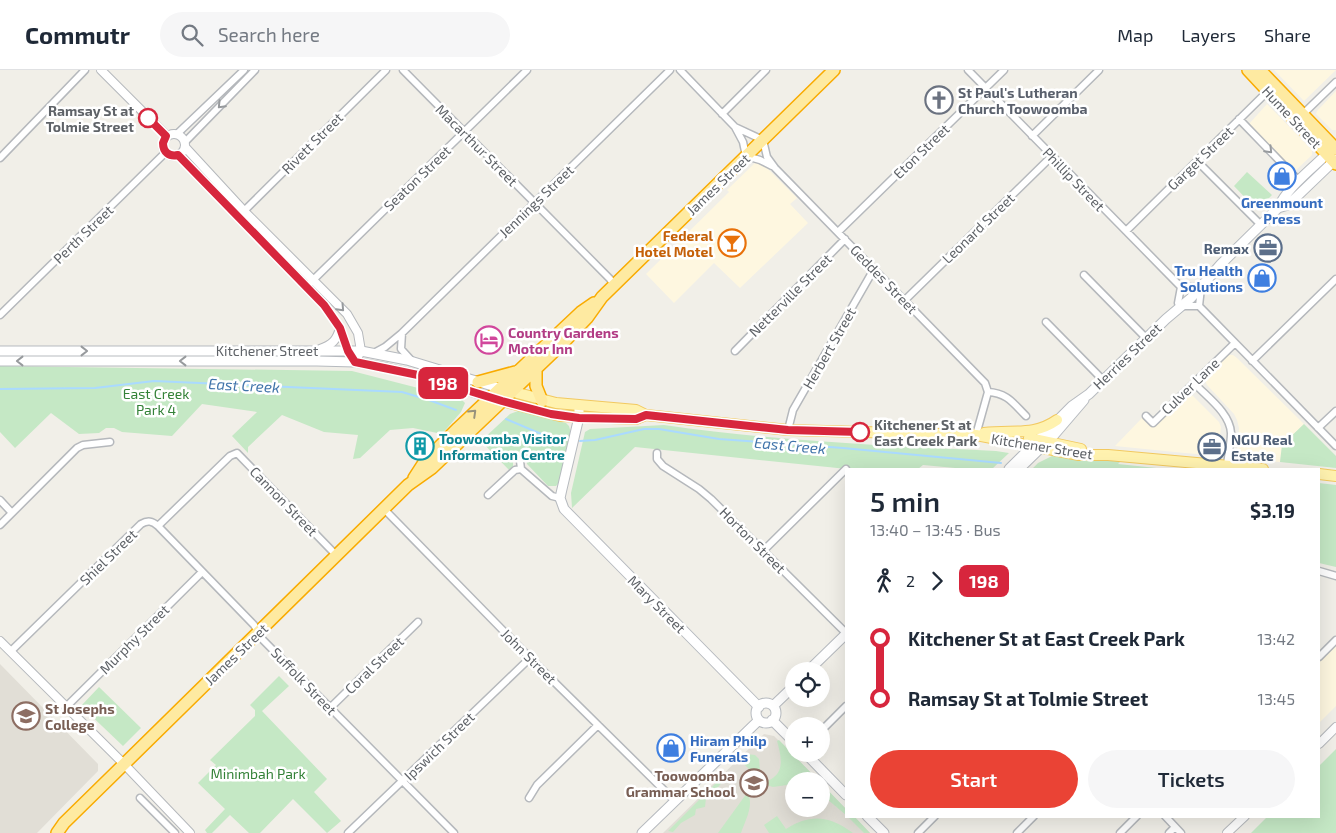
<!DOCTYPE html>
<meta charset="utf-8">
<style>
:root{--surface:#fff;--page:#f6f6f7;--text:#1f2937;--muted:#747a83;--line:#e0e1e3;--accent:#ea4335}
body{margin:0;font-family:"Exo 2",sans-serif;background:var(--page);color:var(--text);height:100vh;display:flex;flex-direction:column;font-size:19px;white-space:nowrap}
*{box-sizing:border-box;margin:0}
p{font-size:16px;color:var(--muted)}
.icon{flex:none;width:28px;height:28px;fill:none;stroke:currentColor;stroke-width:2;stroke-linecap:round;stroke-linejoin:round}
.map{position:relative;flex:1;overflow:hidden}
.side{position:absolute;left:845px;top:398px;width:475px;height:350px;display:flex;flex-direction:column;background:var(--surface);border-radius:0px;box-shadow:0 5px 20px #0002}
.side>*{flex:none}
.badge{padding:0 10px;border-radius:8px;font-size:18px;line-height:32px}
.fabs{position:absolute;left:785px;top:592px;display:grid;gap:10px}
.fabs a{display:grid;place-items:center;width:45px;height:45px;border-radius:50%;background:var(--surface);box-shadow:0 5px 20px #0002;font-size:25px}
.map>.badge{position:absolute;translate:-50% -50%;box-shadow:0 0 0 2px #fff}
.legs{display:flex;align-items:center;gap:8px;height:55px;padding:0 25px;font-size:16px}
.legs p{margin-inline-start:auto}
.headline{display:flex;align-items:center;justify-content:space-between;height:85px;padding:0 25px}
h1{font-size:28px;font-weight:600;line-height:38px}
.cta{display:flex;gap:10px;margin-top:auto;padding:10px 25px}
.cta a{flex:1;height:58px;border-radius:30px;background:var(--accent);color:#fff;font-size:20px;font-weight:600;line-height:58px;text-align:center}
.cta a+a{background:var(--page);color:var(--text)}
ul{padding:0 25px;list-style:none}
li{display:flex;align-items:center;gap:18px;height:60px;font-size:19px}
li i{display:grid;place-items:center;width:8px;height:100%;margin:0 6px;background:currentColor}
li i::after{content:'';width:12px;height:12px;margin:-6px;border:4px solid;border-radius:50%;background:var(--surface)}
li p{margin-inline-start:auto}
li:first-child i{background:linear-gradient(#0000 50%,currentColor 0)}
li:last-child i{background:linear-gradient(currentColor 50%,#0000 0)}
header{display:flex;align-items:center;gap:30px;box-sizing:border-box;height:70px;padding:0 25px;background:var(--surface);border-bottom:1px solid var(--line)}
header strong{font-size:24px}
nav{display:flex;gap:28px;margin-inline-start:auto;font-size:18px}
.search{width:350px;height:45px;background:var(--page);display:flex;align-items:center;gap:12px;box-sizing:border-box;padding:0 18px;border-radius:28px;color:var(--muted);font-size:19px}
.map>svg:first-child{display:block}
.commercial{fill:#fef7e0}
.education{fill:#e1ded6}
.green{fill:#c5e8c5}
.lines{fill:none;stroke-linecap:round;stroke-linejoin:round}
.stream{stroke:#aadaff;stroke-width:2}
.minor-casing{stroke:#b5b8bc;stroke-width:9}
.tertiary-casing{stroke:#b5b8bc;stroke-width:10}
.secondary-casing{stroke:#b6babf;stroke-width:11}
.primary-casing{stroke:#f2c960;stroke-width:12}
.trunk-casing{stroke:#f9ab00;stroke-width:14}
.minor{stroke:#fff;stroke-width:6}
.tertiary{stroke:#fff;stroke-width:8}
.secondary{stroke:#fff;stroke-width:9}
.primary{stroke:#fff2af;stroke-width:10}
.trunk{stroke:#feeaa1;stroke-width:11}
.oneway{stroke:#979a9d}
.oneway2{stroke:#97927c}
.line-1-casing{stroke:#fff;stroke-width:11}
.line-1{stroke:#d7263d;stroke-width:8}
.stop-1-dot{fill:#fff;stroke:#d7263d;stroke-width:2.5}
.labels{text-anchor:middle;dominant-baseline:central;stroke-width:5;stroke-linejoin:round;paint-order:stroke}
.worship-label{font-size:14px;font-weight:bold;fill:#5b616d;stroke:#fff;text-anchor:start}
.stop-label{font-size:14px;font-weight:bold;fill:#5f6368;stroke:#fff;text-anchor:end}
.street-label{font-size:14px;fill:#5f6368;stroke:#fff}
.shop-label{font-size:14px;font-weight:bold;fill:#366cbe;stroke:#fff}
.food-label{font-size:14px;font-weight:bold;fill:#c56008;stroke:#fff;text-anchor:end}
.service-label{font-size:14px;font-weight:bold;fill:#4e5e75;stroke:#fff;text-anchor:end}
.hotel-label{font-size:14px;font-weight:bold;fill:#b23c85;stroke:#fff;text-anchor:start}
.park-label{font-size:14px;fill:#348238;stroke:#fff}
.culture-label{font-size:14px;font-weight:bold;fill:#0d838f;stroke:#fff;text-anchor:start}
.education-label{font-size:14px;font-weight:bold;fill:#785e54;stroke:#fff;text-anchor:start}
.water-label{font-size:15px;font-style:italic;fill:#4174aa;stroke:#fff}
</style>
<header>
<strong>Commutr</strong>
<div class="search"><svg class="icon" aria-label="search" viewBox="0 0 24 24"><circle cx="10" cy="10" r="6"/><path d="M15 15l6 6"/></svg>Search here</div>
<nav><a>Map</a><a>Layers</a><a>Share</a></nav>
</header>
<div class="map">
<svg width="1336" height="763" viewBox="0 0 1336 763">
<rect width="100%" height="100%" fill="#f1efe8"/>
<path class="commercial" d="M 1274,0 L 1336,0 L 1304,31 Z
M 1336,21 L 1336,60 L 1332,60 L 1316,44 L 1317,41 Z
M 1267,34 L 1312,80 L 1312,85 L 1294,102 L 1249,54 Z
M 757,91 L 762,93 L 797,128 L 790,134 L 808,153 L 740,218 L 714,193 L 674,233 L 646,204 L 729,122 L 727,120 Z
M 1228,285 L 1233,285 L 1237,288 L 1304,354 L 1282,375 L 1280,392 L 1240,389 L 1237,384 L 1239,358 L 1237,350 L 1234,344 L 1207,315 L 1204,308 Z
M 1188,324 L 1191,324 L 1219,352 L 1221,357 L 1218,384 L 1215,386 L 1115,376 L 1143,347 L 1153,357 Z
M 1336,573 L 1336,636 L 1319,653 L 1319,590 Z"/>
<path class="education" d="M 0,594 L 98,694 L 98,701 L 37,763 L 0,763 Z
M 764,664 L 774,666 L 819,711 L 794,711 L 794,739 L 821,739 L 821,714 L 846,739 L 846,746 L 853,746 L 870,763 L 663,763 Z"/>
<path class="green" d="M 1247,102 L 1272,125 L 1257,140 L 1234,116 Z
M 0,296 L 352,301 L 461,329 L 465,333 L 461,342 L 442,364 L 413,358 L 390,360 L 360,388 L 353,389 L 358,365 L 324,362 L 282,345 L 248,377 L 248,383 L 232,366 L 257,342 L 202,334 L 172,366 L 122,362 L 114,358 L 106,358 L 99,363 L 79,364 L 51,343 L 15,378 L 0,362 Z
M 518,341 L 566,353 L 569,356 L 571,363 L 560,412 L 556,416 L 548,416 L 527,394 L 526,389 L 513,388 L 513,396 L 509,400 L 481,371 L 510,344 Z
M 1304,354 L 1336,386 L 1336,398 L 1280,392 L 1282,375 Z
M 664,355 C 774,371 885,376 996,381 L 1009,383 L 992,399 L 966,399 L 923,395 L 918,399 L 847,399 L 635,377 L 572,438 L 571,423 L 585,362 L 590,359 Z
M 1056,384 L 1122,390 L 1118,394 L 1166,399 L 1032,399 L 1038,393 Z
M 1319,413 L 1336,415 L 1336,497 L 1319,493 Z
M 279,606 L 289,616 L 262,641 L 327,709 L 314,722 L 341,751 L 327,763 L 293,729 L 260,763 L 249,763 L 230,745 L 212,763 L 207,763 L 205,760 L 225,739 L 198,713 L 216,695 L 210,690 L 255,646 L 255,640 L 250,635 Z
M 99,617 L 141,658 L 123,676 L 81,636 Z
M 779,670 L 819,711 L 794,711 L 794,714 L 773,717 L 763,714 C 766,711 771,710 774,707 C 785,699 780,682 777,671 Z
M 1336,679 L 1336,763 L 1251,763 L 1268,746 L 1319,746 L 1319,696 Z
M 746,684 L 755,685 L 759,689 L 760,701 L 756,706 L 740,690 Z
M 725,704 L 727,707 C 719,714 716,723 706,728 L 705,737 L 696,739 L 695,745 L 681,753 L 673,762 L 668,761 Z
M 821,713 L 846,739 L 846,745 L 821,724 Z
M 747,723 C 755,734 745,751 741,763 L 718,763 Z
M 777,746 L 786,759 C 811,743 830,746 853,763 L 769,763 L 764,755 Z
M 847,746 L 854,746 L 870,763 L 864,763 Z"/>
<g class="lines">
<path class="stream" d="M 0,319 L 95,318 L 154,311 L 402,322 L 429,330 L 456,340
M 506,349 L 546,366 L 567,369
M 580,371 L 595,370 L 644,359 L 659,359 L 719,369 L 843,378 L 1001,393"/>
<g class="minor-casing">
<path id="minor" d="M 403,0 L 610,209 L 614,215
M 680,0 L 735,57 L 743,72 L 746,86 L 760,90 L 772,96
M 968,0 L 1181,217 L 1193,217
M 722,44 L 766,0
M 1303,44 L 1336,12
M 1239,49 L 1299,111
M 735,57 L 763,70 L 767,87 L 775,98 L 985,313 L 988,322 L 976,365
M 177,64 L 244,0
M 1032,66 L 1099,0
M 185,72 L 255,0
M 0,88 L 85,0
M 1197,91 L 1261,155
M 241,144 L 386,0
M 1126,161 L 1268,21
M 838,162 L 1004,0
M 1084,205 L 1146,268
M 307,216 L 527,0
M 905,230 L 1052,86
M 1178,233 L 1181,217
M 1181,236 L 1199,236 L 1336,376
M 1199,236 L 1201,218
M 0,245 L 166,82
M 1046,252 L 1103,310
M 402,263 L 401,279 L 411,290
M 735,281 L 845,169
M 374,283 L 385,277 L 402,263 L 670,0
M 1252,291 L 1336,209
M 1194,313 C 1207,327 1230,343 1231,363 C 1231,374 1228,385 1227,395
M 988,322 C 1007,323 1013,333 1026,346
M 1146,346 L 1153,353 L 1235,273
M 1318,358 L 1336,341
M 788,360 L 793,340 L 874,199
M 657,383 L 657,389 L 663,396 L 699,419 L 711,429 L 846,563
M 520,391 L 521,399 L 552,426 L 560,428
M 488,425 L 515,400 L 521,399
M 0,430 L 12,443
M 384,439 L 530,588 L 675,731
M 0,455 L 77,378 L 83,375 L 110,372
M 158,456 L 254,555 L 263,570 L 454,763
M 764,480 L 846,399
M 1319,501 L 1336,506
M 11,581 L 141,454 C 148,450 152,451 158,456 L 230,386 L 237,383 L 337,486
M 1319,587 L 1336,570
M 66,637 L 202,502
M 330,638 L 418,552
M 821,661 L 846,636
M 140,728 L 175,763
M 529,728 L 537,715 L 598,655
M 1165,746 L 1181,763
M 348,763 L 530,588
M 918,763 L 935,746
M 1017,763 L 1034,746
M 1120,763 L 1137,746
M 1169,763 L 1175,757"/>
</g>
<g class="tertiary-casing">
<path id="tertiary" d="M 101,0 L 167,66
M163 75a11 11 0 1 1 22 0a11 11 0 1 1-22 0Z
M 178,85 L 324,235 L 340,258 L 348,281 L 355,292 L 361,281 L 358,263 L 347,244 L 244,141 L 185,77
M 320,279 C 332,275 337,270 340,258
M 0,571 L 124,694 L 190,763
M 1319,674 L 1336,657
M 1227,763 L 1245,746"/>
</g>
<g class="secondary-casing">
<path id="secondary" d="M 1278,138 L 1288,135 L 1336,89
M 0,281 L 361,281 L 407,290 L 499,318
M 0,291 L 317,291 L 355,292 L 387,298 L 418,305 L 495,329
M 579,335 L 579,347 L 562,419 L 560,428 L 564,439 L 759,637
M 1009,399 L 1072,336 L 1089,324 L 1166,249 L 1191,228 L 1221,194 L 1278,138 C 1287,117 1314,97 1331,80
M 1019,399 L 1054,365 L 1084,330
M 808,601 L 846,564
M756 643a10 10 0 1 1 20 0a10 10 0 1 1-20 0Z
M 773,636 L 794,616
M 772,650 L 794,672
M 806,684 L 846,725
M 867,746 L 884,763
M 642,763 L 759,650"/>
</g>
<g class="primary-casing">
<path id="primary" d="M 506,320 L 556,333 L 636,340 L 646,345 L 788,360 L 976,365 L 1079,385 L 1108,385 L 1263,399
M 502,331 L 560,346 L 636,349 L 646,345
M 984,363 C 1011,359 1033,367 1057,350
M 1029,368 L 1081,379
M 1319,404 L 1336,406"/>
</g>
<g class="trunk-casing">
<path id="trunk" d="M 1248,0 L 1336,94
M 1260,0 L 1336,79
M 536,300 L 536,316 L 542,331
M 478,312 L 515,302
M 414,408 L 425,391 L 458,358 L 581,242 L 594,233
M 57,763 L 64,753 L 114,704 L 408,415 L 432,398 L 564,272 L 587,248 L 602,227 L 834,0"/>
</g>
<use href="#minor" class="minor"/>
<use href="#tertiary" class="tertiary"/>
<use href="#secondary" class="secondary"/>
<use href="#primary" class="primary"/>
<use href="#trunk" class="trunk"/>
</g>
<defs><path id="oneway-chevron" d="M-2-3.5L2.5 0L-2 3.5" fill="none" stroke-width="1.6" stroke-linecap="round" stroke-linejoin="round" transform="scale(1.25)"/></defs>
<g class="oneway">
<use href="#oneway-chevron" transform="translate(221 35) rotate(134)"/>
<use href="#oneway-chevron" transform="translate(1269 80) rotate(46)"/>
<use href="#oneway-chevron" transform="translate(341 238) rotate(47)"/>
<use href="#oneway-chevron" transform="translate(84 281)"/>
<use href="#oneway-chevron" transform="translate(20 291) rotate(-180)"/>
<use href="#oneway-chevron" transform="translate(183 291) rotate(180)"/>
</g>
<use class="oneway2" href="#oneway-chevron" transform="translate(473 343) rotate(-44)"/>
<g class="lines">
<g class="line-1-casing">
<path id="line-1" d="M 148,48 L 166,66 L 163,73 C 163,82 169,87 178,85 L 324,235 L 340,258 L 348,281 L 355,292 L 418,305 L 502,331 L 551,344 L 579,348 L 636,349 L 646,345 L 788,360 L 860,362"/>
</g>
<use href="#line-1" class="line-1"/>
</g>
<defs>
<g id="church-ring" transform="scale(1.4375)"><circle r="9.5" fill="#fff" stroke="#6b7280" stroke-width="1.5"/><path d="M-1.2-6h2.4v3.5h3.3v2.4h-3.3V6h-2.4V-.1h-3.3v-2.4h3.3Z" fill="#6b7280"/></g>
<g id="shop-ring" transform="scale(1.4375)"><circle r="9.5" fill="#fff" stroke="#3f7fe0" stroke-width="1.5"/><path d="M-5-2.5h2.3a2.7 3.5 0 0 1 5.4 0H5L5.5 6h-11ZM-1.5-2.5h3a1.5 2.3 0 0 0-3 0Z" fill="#3f7fe0"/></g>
<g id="bar-ring" transform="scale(1.4375)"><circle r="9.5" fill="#fff" stroke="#e8710a" stroke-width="1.5"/><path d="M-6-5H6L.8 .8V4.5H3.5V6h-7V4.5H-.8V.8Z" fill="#e8710a"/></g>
<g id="office-ring" transform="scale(1.4375)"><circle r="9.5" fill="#fff" stroke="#5c6f8a" stroke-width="1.5"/><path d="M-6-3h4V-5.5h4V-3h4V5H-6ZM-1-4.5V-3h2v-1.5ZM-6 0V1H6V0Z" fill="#5c6f8a"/></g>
<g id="hotel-ring" transform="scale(1.4375)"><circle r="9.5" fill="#fff" stroke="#d1479c" stroke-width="1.5"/><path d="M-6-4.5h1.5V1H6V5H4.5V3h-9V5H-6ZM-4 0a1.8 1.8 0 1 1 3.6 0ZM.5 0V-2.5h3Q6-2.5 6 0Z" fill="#d1479c"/></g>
<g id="building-ring" transform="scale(1.4375)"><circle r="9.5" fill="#fff" stroke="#0f9aa8" stroke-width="1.5"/><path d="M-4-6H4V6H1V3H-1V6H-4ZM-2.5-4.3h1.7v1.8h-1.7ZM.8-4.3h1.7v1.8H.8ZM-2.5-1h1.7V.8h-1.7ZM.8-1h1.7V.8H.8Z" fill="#0f9aa8"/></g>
<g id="school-ring" transform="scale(1.4375)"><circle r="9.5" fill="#fff" stroke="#8d6e63" stroke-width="1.5"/><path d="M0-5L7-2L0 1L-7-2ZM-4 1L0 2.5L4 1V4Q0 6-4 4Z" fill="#8d6e63"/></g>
</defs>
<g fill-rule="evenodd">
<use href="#church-ring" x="939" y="30"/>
<use href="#shop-ring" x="1282" y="106"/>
<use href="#bar-ring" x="732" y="173"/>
<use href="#office-ring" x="1268" y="178"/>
<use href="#shop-ring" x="1262" y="208"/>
<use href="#hotel-ring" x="489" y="270"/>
<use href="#building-ring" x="420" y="376"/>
<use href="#office-ring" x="1212" y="377"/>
<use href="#school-ring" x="26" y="646"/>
<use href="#shop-ring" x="671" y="678"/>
<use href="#school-ring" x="754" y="713"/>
</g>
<g class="stop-1-dot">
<circle cx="148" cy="48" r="9"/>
<circle cx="860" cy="362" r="9"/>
</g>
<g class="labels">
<g class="worship-label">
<text x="958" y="22">St Paul's Lutheran<tspan x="958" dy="16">Church Toowoomba</tspan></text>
</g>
<g class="stop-label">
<text x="134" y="40">Ramsay St at<tspan x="134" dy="16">Tolmie Street</tspan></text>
<text x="874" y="354" text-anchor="start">Kitchener St at<tspan x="874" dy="16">East Creek Park</tspan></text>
</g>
<g class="street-label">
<text transform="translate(1292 47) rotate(47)">Hume Street</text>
<text transform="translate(312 73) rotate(-45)">Rivett Street</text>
<text transform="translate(477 75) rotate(45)">Macarthur Street</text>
<text transform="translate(921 81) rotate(-44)">Eton Street</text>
<text transform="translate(1200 88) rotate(-44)">Garget Street</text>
<text transform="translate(417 108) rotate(-44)">Seaton Street</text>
<text transform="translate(1074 109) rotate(46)">Phillip Street</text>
<text transform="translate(718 114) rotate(-44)">James Street</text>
<text transform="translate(536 131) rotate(-44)">Jennings Street</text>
<text transform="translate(978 158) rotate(-44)">Leonard Street</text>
<text transform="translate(83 164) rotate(-44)">Perth Street</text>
<text transform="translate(884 209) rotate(46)">Geddes Street</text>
<text transform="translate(790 225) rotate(-45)">Netterville Street</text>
<text transform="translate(829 278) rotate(-60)">Herbert Street</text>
<text x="267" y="280">Kitchener Street</text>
<text transform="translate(1127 286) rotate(-44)">Herries Street</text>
<text transform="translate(1190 316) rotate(-44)">Culver Lane</text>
<text transform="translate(1042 376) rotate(9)">Kitchener Street</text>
<text transform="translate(284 431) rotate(46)">Cannon Street</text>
<text transform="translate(753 470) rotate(45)">Horton Street</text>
<text transform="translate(108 487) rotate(-44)">Shiel Street</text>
<text transform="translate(657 534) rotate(45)">Mary Street</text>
<text transform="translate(134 569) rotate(-45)">Murphy Street</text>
<text transform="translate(236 584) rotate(-44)">James Street</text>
<text transform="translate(529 586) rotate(45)">John Street</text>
<text transform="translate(374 595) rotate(-44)">Coral Street</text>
<text transform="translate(304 611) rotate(46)">Suffolk Street</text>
<text transform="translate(439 676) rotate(-44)">Ipswich Street</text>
</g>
<g class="shop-label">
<text x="1282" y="132">Greenmount<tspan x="1282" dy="16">Press</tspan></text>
<text x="1243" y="200" text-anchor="end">Tru Health<tspan x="1243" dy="16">Solutions</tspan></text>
<text x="690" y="670" text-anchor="start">Hiram Philp<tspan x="690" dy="16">Funerals</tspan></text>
</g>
<g class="food-label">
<text x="713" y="165">Federal<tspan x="713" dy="16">Hotel Motel</tspan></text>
</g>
<g class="service-label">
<text x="1249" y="178">Remax</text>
<text x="1231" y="369" text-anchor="start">NGU Real<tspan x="1231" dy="16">Estate</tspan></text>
</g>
<g class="hotel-label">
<text x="508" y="262">Country Gardens<tspan x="508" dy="16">Motor Inn</tspan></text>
</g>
<g class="park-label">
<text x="156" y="323">East Creek<tspan x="156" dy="16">Park 4</tspan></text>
<text x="258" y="703">Minimbah Park</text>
</g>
<g class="culture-label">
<text x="439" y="368">Toowoomba Visitor<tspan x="439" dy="16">Information Centre</tspan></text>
</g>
<g class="education-label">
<text x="45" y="638">St Josephs<tspan x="45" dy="16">College</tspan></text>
<text x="735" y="705" text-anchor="end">Toowoomba<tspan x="735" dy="16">Grammar School</tspan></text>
</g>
<g class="water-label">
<text transform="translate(244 315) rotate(3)">East Creek</text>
<text transform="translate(790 375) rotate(5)">East Creek</text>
</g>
</g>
</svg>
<div class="fabs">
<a><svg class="icon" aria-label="locate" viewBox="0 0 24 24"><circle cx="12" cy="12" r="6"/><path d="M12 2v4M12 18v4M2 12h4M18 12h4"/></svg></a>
<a>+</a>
<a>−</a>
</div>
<b class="badge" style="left:443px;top:313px;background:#d7263d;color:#fff">198</b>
<section class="side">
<div class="headline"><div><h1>5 min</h1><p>13:40 – 13:45 · Bus</p></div><b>$3.19</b></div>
<div class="legs"><svg class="icon" aria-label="walk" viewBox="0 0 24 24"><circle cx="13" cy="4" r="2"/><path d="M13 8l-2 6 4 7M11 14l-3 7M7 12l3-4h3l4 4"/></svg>2<svg class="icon" aria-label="forward" viewBox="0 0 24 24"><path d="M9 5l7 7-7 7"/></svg><b class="badge" style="background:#d7263d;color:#fff">198</b></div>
<ul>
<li><i style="color:#d7263d"></i><b>Kitchener St at East Creek Park</b><p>13:42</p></li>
<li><i style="color:#d7263d"></i><b>Ramsay St at Tolmie Street</b><p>13:45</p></li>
</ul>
<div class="cta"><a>Start</a><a>Tickets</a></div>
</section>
</div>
